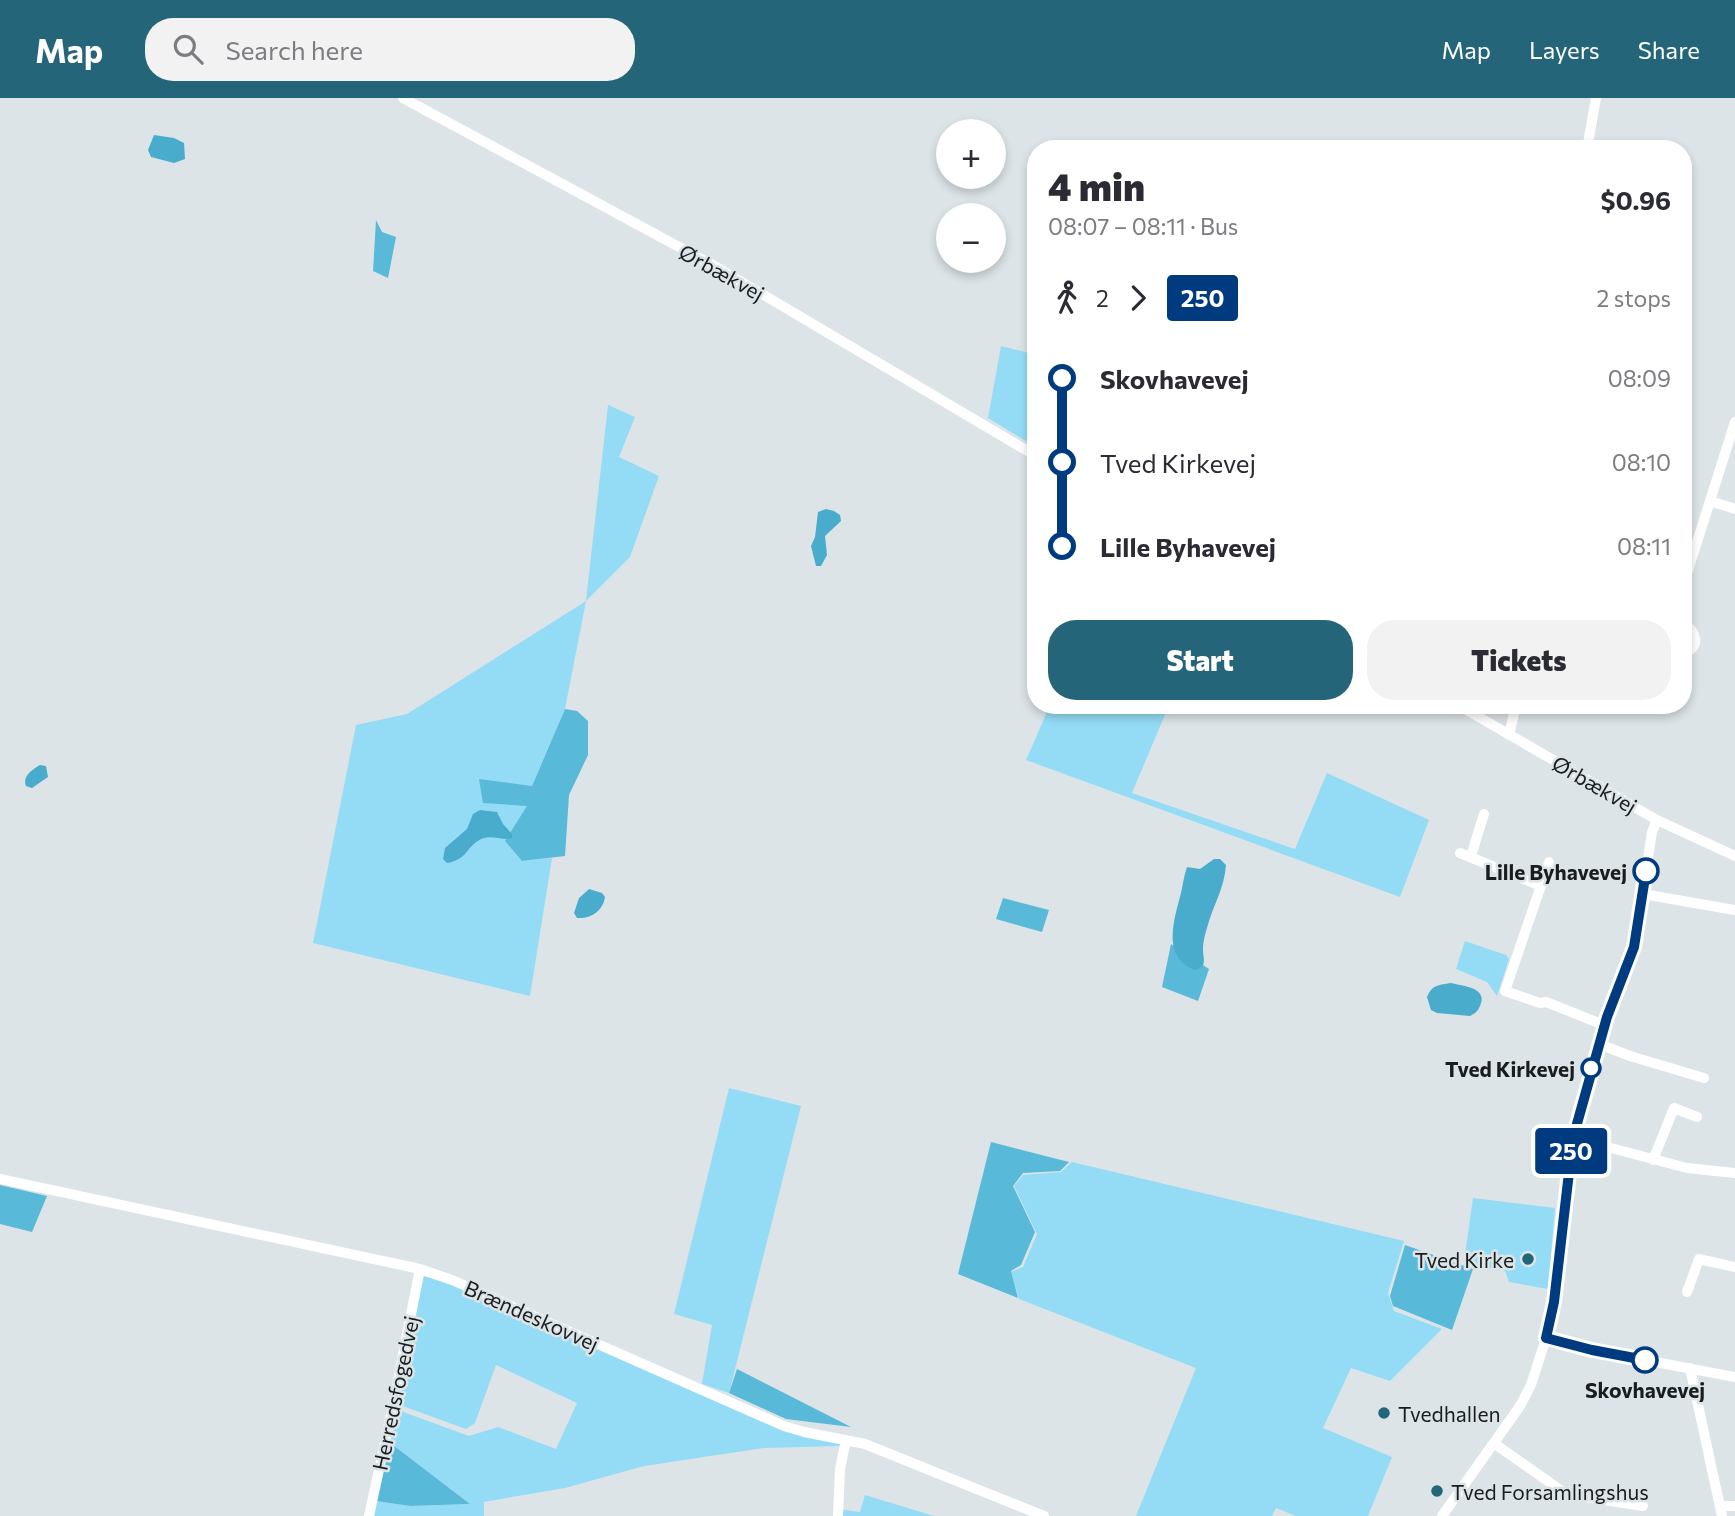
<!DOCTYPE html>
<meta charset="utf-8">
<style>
:root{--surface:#fff;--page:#f2f2f3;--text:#2b2b33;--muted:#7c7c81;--accent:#25657a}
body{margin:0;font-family:Commissioner,sans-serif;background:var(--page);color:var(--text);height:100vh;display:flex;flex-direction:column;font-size:26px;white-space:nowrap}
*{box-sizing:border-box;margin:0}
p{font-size:23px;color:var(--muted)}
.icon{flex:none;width:38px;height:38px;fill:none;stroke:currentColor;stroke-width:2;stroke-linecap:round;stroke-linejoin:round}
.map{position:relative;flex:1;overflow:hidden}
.details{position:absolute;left:1027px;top:42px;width:665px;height:574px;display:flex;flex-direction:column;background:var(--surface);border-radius:28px;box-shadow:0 4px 10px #0003}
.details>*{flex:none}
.badge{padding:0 14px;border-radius:5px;font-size:24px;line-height:46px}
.fabs{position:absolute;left:936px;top:21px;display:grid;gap:14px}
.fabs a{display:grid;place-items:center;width:70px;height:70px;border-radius:50%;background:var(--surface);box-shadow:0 4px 10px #0003;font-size:35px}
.map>.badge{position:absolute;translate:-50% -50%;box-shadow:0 0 0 4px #fff}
.legs{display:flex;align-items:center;gap:10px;height:77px;padding:0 21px;font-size:23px}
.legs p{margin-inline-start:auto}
.summary{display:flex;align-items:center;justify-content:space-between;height:119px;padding:0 21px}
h1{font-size:38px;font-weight:800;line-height:52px}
.button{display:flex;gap:14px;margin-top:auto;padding:14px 21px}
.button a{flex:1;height:80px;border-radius:28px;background:var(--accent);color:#fff;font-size:28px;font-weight:800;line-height:80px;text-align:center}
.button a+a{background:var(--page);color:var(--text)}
ul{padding:0 21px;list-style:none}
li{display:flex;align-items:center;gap:24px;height:84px;font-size:26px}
li i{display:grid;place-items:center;width:10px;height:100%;margin:0 9px;background:currentColor}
li i::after{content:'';width:18px;height:18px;margin:-9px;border:5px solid;border-radius:50%;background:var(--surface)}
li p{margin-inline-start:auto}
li:first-child i{background:linear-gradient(#0000 50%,currentColor 0)}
li:last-child i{background:linear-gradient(currentColor 50%,#0000 0)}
header{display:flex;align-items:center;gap:42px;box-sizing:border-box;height:98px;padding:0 35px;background:var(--accent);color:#fff}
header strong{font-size:33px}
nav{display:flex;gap:38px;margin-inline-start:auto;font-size:24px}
.search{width:490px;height:63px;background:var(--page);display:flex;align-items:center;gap:18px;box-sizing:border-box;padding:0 24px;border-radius:28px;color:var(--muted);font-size:26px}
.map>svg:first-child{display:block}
.green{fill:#94dcf6}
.forest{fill:#58b9d9}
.water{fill:#4aaccc}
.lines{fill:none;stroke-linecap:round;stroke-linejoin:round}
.minor{stroke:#fff;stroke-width:10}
.line-1-casing{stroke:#fff;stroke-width:16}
.line-1{stroke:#003b80;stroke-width:10}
.stop-1-dot{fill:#fff;stroke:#003b80;stroke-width:3.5}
.poi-dot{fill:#25657a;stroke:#dce4e7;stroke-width:2.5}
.labels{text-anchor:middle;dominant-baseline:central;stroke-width:5;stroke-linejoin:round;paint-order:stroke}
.street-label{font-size:21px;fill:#1a1d1e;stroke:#dce4e7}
.stop-label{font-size:21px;font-weight:bold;fill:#1a1d1e;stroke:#dce4e7;text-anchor:end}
.poi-label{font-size:21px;fill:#1a1d1e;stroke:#dce4e7;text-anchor:start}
</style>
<header>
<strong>Map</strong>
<div class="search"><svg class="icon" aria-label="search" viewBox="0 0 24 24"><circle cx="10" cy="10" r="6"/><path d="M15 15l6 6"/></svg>Search here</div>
<nav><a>Map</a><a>Layers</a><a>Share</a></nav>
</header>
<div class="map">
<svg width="1735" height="1418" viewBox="0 0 1735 1418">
<rect width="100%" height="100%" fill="#dce4e7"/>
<path class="green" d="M 1001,248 L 1036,257 L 1036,349 L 988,320 Z
M 608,307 L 635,319 L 619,359 L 659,378 L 630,459 L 586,503 L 565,611 L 532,688 L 480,682 L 527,708 L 522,763 L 552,760 L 530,898 L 313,845 L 356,627 L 407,616 L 586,503 Z
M 1050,607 L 1169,607 L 1132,695 L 1295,751 L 1327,675 L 1429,722 L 1400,799 L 1026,662 Z
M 1465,843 L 1506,857 L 1509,861 L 1497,898 L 1487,884 L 1456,871 Z
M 729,990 L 801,1008 L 729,1295 L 702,1286 L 712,1227 L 674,1216 Z
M 1072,1064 L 1404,1143 L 1388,1195 L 1394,1213 L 1442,1231 L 1390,1283 L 1351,1270 L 1323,1330 L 1392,1359 L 1368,1418 L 1296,1418 L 1276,1410 L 1272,1418 L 1136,1418 L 1196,1270 L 1019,1201 L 1011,1174 L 1023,1169 L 1037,1136 L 1014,1088 L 1023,1077 L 1061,1074 Z
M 1473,1100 L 1555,1110 L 1548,1191 L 1509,1184 L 1505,1173 L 1464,1164 Z
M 423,1178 L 444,1183 L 763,1321 L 840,1344 L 840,1348 L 764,1350 L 644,1368 L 565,1390 L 484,1404 L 484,1418 L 373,1418 L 376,1403 L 410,1408 L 470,1406 L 389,1344 L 395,1311 L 469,1338 L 498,1329 L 556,1351 L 577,1305 L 496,1267 L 475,1325 L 466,1331 L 397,1306 Z
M 865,1397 L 934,1418 L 839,1418 L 838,1411 L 860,1414 Z"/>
<path class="forest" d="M 376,122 L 382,134 L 396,139 L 388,180 L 373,173 Z
M 565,611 L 577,613 L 588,623 L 588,657 L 569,697 L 565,758 L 522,763 L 505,743 L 527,708 L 483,705 L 479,681 L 532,688 Z
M 1003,800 L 1049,812 L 1042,834 L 996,821 Z
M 1171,846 L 1209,871 L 1198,903 L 1162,889 Z
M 991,1044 L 1069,1064 L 1060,1073 L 1023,1075 L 1013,1088 L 1035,1134 L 1021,1167 L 1011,1173 L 1018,1200 L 958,1176 Z
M 0,1087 L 47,1098 L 32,1134 L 0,1126 Z
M 1405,1147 L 1473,1171 L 1452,1232 L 1393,1208 L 1390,1198 Z
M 737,1271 L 851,1329 L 786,1321 L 729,1295 Z
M 389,1344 L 470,1406 L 410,1408 L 376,1403 Z"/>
<path class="water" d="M 154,37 L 174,40 L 184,45 L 185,61 L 174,65 L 151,59 L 148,52 Z
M 826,411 L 834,413 L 840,417 L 841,423 L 825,438 L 827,457 L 821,468 L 816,468 L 811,448 L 815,439 L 818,414 Z
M 40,667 L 46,668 L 48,679 L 32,690 L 26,688 C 22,678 32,672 40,667 Z
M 480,712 L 497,714 L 503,726 L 512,736 L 512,740 C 503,743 494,737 484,740 C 466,746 470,761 447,765 L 443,761 L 445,750 L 467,731 L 473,716 Z
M 1214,761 L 1220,761 L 1226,767 C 1224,792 1213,807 1207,830 C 1205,836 1203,845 1203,851 C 1203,862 1208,868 1195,872 C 1161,859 1174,822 1181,795 C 1183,786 1184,777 1187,769 L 1200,771 Z
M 589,791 L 602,795 L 605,799 C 603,813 591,821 577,820 L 574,815 L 579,800 Z
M 1451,885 C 1462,888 1486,889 1481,905 C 1479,912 1476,915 1470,918 L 1437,915 L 1431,912 L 1427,899 C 1432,887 1438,887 1451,885 Z"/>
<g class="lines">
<path class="minor" d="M 403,0 L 718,170 L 1036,358
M 1587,51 L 1596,0
M 1710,403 L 1735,411
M 1684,485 L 1735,324
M 1684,526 C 1697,533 1701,550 1684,555
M 1458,607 L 1657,722 L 1735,758
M 1509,637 L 1516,607
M 1460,755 L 1541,788
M 1471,758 L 1484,716
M 1549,764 L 1505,893 L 1540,905 L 1546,904 L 1604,927
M 1643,796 L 1735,812
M 1599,946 L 1630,958 L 1704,980
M 1573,1040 L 1687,1070 L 1735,1075
M 1653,1062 L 1674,1010 L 1697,1019
M 0,1081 L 420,1171 L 452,1182 L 784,1328 L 804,1334 L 865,1346 L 1044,1418
M 1687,1194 L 1699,1161 L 1735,1169
M 1546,1240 L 1592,1252 L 1735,1279
M 1690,1270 L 1722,1418
M 1495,1346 L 1566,1396 L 1643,1408
M 1720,1408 L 1735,1408
M 369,1418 L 393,1307 L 420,1171
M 838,1418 L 840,1371 L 846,1342
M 1442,1418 L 1520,1308 L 1531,1287 L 1546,1240 L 1554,1204 L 1573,1040 L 1607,919 L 1634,849 L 1652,734 L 1657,722"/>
</g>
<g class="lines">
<g class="line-1-casing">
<path id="line-1" d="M 1645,1262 L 1592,1252 L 1546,1240 L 1554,1204 L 1573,1040 L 1607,919 L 1634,849 L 1646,773"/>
</g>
<use href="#line-1" class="line-1"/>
</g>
<g class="stop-1-dot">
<circle cx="1646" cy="773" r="12"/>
<circle cx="1591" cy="970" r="9"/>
<circle cx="1645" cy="1262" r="12"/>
</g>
<g class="poi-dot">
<circle cx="1528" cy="1161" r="7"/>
<circle cx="1384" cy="1315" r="7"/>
<circle cx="1437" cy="1393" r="7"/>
</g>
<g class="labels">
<g class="street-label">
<text transform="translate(722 174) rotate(29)">Ørbækvej</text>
<text transform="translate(1595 686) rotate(30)">Ørbækvej</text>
<text transform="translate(532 1217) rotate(24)">Brændeskovvej</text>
<text transform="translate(395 1295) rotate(-78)">Herredsfogedvej</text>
</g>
<g class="stop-label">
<text x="1627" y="773">Lille Byhavevej</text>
<text x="1575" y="970">Tved Kirkevej</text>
<text x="1645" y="1291" text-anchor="middle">Skovhavevej</text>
</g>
<g class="poi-label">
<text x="1514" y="1161" text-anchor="end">Tved Kirke</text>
<text x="1398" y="1315">Tvedhallen</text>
<text x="1451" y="1393">Tved Forsamlingshus</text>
</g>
</g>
</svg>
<div class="fabs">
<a>+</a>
<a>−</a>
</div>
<b class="badge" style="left:1571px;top:1053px;background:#003b80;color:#fff">250</b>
<section class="details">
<div class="summary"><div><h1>4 min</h1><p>08:07 – 08:11 · Bus</p></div><b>$0.96</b></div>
<div class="legs"><svg class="icon" aria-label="walk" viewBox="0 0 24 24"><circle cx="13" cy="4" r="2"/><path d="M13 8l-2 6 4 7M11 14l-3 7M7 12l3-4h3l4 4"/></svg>2<svg class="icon" aria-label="forward" viewBox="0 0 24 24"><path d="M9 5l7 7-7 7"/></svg><b class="badge" style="background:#003b80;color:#fff">250</b><p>2 stops</p></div>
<ul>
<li><i style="color:#003b80"></i><b>Skovhavevej</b><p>08:09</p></li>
<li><i style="color:#003b80"></i><span>Tved Kirkevej</span><p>08:10</p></li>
<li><i style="color:#003b80"></i><b>Lille Byhavevej</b><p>08:11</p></li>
</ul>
<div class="button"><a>Start</a><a>Tickets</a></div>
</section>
</div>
